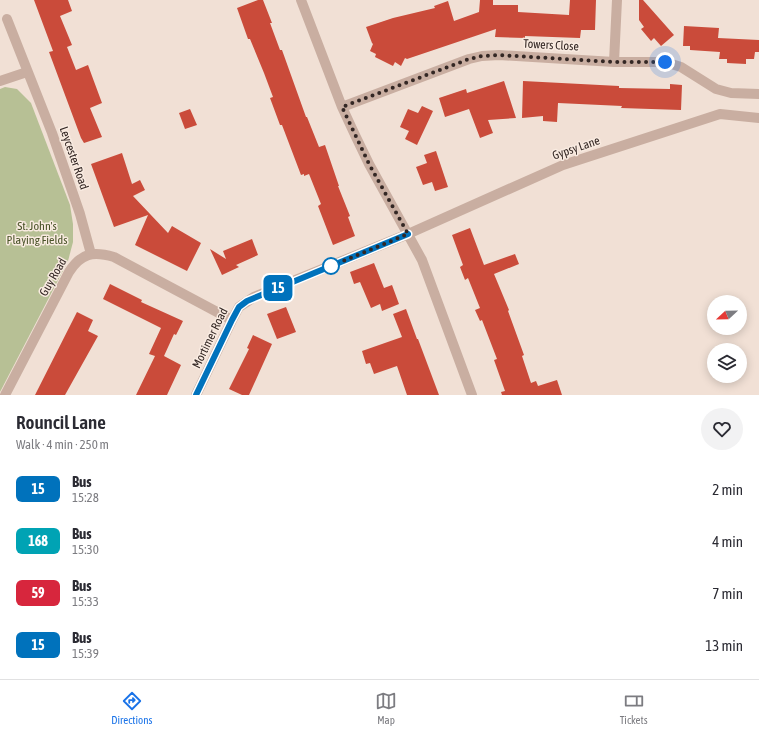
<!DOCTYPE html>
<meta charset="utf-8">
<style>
:root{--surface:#fff;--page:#f2f2f3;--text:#2b2b33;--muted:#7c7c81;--line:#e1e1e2;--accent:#1a73e8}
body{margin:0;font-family:"Asap Condensed",sans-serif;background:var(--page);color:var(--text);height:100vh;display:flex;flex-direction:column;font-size:15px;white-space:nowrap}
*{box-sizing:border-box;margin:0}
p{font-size:13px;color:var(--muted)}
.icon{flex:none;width:22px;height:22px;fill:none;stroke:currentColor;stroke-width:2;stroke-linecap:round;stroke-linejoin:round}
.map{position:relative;height:395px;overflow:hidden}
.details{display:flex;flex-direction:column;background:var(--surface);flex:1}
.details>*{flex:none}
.badge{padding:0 8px;border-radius:6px;font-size:14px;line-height:26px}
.needle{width:26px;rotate:248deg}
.buttons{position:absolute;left:707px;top:295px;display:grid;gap:8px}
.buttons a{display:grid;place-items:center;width:40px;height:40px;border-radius:50%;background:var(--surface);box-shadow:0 2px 10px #0003;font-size:20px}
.you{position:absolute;width:20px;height:20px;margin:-10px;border:3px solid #fff;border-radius:50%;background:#1a73e8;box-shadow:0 0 0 6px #1a73e833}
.map>.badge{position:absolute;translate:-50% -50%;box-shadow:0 0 0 2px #fff}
.round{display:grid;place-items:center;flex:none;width:42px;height:42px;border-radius:21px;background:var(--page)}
.headline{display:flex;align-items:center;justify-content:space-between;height:68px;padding:0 16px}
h1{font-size:19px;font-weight:600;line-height:30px}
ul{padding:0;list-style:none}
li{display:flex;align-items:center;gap:12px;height:52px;padding:0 16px}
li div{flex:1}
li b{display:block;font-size:15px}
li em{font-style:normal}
li .badge{min-width:44px;font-weight:700;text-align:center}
.menu{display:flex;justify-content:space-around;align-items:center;height:56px;border-top:1px solid var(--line);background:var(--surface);font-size:11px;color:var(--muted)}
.menu a{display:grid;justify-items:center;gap:2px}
.menu .current{color:var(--accent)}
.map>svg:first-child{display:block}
.green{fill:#b7c095}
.building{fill:#ca4b3a}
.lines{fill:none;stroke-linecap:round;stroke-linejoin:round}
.minor{stroke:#c9aea1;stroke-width:10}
.line-casing{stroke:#fff;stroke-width:9}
.line{stroke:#0072bc;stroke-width:6}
.walk{stroke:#332724;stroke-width:4;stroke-dasharray:0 7.2}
.stop-dot{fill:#fff;stroke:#0072bc;stroke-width:2}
.labels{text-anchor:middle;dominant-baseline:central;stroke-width:3;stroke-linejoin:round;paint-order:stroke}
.street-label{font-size:12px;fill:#332724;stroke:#f9ebe1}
.park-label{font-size:12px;fill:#485227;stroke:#f9ebe1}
</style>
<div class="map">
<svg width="759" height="395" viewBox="0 0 759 395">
<rect width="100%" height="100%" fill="#f1e0d5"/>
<path class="green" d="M 5,87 L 17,89 L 31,103 L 70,205 L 73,224 L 73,242 L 68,261 L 0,392 L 0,89 Z"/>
<path class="building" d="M 34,0 L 68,0 L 72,11 L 60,16 L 72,45 L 67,47 L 76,70 L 88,65 L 92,76 L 102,103 L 90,108 L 102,137 L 84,143 L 81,138 L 49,52 L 53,51 Z
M 258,0 L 263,0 L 272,23 L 270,23 L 280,50 L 282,50 L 306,117 L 307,117 L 319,147 L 325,145 L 339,186 L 338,186 L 350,216 L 348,217 L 355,236 L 333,245 L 318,206 L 321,204 L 309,174 L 304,176 L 304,174 L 301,175 L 282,125 L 280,125 L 270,98 L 273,97 L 264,73 L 250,39 L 248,39 L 237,8 Z
M 480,0 L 493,0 L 493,5 L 518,5 L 518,12 L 569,15 L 570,0 L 596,0 L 595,30 L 581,30 L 580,38 L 525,36 L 525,38 L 495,37 L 496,29 L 407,59 L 405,58 L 401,66 L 395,62 L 393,66 L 375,57 L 376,54 L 370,51 L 373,44 L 372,43 L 366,27 L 393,18 L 435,8 L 434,6 L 448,1 L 454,21 L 479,12 Z
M 639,0 L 643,0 L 674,35 L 661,46 L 654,38 L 651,41 L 641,29 L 644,27 L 639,20 Z
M 684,26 L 719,28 L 718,38 L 759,40 L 759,52 L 755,52 L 754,59 L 746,59 L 746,64 L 727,63 L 727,59 L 719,59 L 720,52 L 690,50 L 690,46 L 683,46 Z
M 504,81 L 516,118 L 488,120 L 493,133 L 480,138 L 469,109 L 445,117 L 439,98 L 466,89 L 467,93 Z
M 523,81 L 619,86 L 619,88 L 670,89 L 670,84 L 682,85 L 681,110 L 621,108 L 622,106 L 558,103 L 557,122 L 543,121 L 543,116 L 522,118 Z
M 422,106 L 433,111 L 417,145 L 405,139 L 409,131 L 400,127 L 408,109 L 418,113 Z
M 190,109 L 197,125 L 185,129 L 179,113 Z
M 436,151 L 448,187 L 435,191 L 432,182 L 423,185 L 416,167 L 427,163 L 424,155 Z
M 122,153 L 132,184 L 140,180 L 145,190 L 133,196 L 168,233 L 172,226 L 201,243 L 187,271 L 135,245 L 148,215 L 114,227 L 91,164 Z
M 470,228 L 484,265 L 515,254 L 519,264 L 494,274 L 509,310 L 508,311 L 524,355 L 522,356 L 531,383 L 536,381 L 538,386 L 557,380 L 562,395 L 502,395 L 501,392 L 505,391 L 494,360 L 497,359 L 482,320 L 480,321 L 475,310 L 480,308 L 468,278 L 465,280 L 460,267 L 463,265 L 452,235 Z
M 252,239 L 258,255 L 236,265 L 239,267 L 222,275 L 210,249 L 226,259 L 223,251 Z
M 374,263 L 384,288 L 392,285 L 399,304 L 382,311 L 380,304 L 371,308 L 360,282 L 354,284 L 350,272 Z
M 110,284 L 142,300 L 141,302 L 183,321 L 176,335 L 174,334 L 164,356 L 181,365 L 167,395 L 136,395 L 155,356 L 149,354 L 161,328 L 103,299 Z
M 286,307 L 296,332 L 277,339 L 267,314 Z
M 406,309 L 417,339 L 418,339 L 439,395 L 407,395 L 397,366 L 374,374 L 370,363 L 366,364 L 362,351 L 402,337 L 393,314 Z
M 77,312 L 93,320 L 88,331 L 98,336 L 65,395 L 35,395 Z
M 253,335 L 272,344 L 249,395 L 242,395 L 229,389 L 249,349 L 247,348 Z"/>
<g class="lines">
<path class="minor" d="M 301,0 L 342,107 L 355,135 L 369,164 L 422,260 L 472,395
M 7,19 L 52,133 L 80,214 L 91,254
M 614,62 L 617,0
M 0,81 L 27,72
M 342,107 L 469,59 L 482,56 L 499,55 L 614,62 L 665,62 L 681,67 L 716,89 L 731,93 L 759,94
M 5,395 L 69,272 C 81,253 93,251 114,257 L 232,320
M 196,395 L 232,320 L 239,307 L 254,297 L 408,234 L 563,165 L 720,114 L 759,118"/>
</g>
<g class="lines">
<g class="line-casing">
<path id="line" d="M 196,395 L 232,320 L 239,307 L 247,301 L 408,234"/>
</g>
<use href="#line" class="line"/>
<path class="walk" d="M 331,266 L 408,234 L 369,164 L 342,107 L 469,59 L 482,56 L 499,55 L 614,62 L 665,62"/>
</g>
<circle class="stop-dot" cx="331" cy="266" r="8"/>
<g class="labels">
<g class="street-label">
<text transform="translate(551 45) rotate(3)">Towers Close</text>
<text transform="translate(576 148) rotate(-19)">Gypsy Lane</text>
<text transform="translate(74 158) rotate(71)">Leycester Road</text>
<text transform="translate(53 277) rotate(-60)">Guy Road</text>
<text transform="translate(210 338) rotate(-64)">Mortimer Road</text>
</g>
<g class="park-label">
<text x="37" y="226">St. John's<tspan x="37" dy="14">Playing Fields</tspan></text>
</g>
</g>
</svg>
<div class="buttons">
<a><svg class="needle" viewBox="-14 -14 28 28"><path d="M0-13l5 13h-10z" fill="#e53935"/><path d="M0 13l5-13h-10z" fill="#7c7c81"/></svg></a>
<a><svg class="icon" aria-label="layers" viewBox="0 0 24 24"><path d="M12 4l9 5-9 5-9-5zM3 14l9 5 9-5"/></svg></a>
</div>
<div class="you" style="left:665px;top:62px"></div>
<b class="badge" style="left:278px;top:288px;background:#0072bc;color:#fff">15</b>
</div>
<section class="details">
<div class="headline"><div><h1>Rouncil Lane</h1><p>Walk · 4 min · 250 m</p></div><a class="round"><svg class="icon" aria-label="heart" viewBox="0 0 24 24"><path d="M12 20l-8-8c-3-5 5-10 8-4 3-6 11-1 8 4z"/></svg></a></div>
<ul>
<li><span class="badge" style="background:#0072bc;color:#fff">15</span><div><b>Bus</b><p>15:28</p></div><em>2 min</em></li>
<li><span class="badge" style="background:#00a3b4;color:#fff">168</span><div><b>Bus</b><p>15:30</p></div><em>4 min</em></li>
<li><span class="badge" style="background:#d7263d;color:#fff">59</span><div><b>Bus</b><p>15:33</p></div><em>7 min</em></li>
<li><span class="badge" style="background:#0072bc;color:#fff">15</span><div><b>Bus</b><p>15:39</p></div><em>13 min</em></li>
</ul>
</section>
<nav class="menu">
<a class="current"><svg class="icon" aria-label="directions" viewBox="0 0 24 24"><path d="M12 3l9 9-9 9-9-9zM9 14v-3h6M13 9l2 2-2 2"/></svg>Directions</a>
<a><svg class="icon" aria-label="map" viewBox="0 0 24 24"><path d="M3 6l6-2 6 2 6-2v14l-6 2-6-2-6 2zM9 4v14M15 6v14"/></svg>Map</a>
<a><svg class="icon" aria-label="tickets" viewBox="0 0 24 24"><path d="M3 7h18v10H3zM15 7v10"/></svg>Tickets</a>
</nav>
